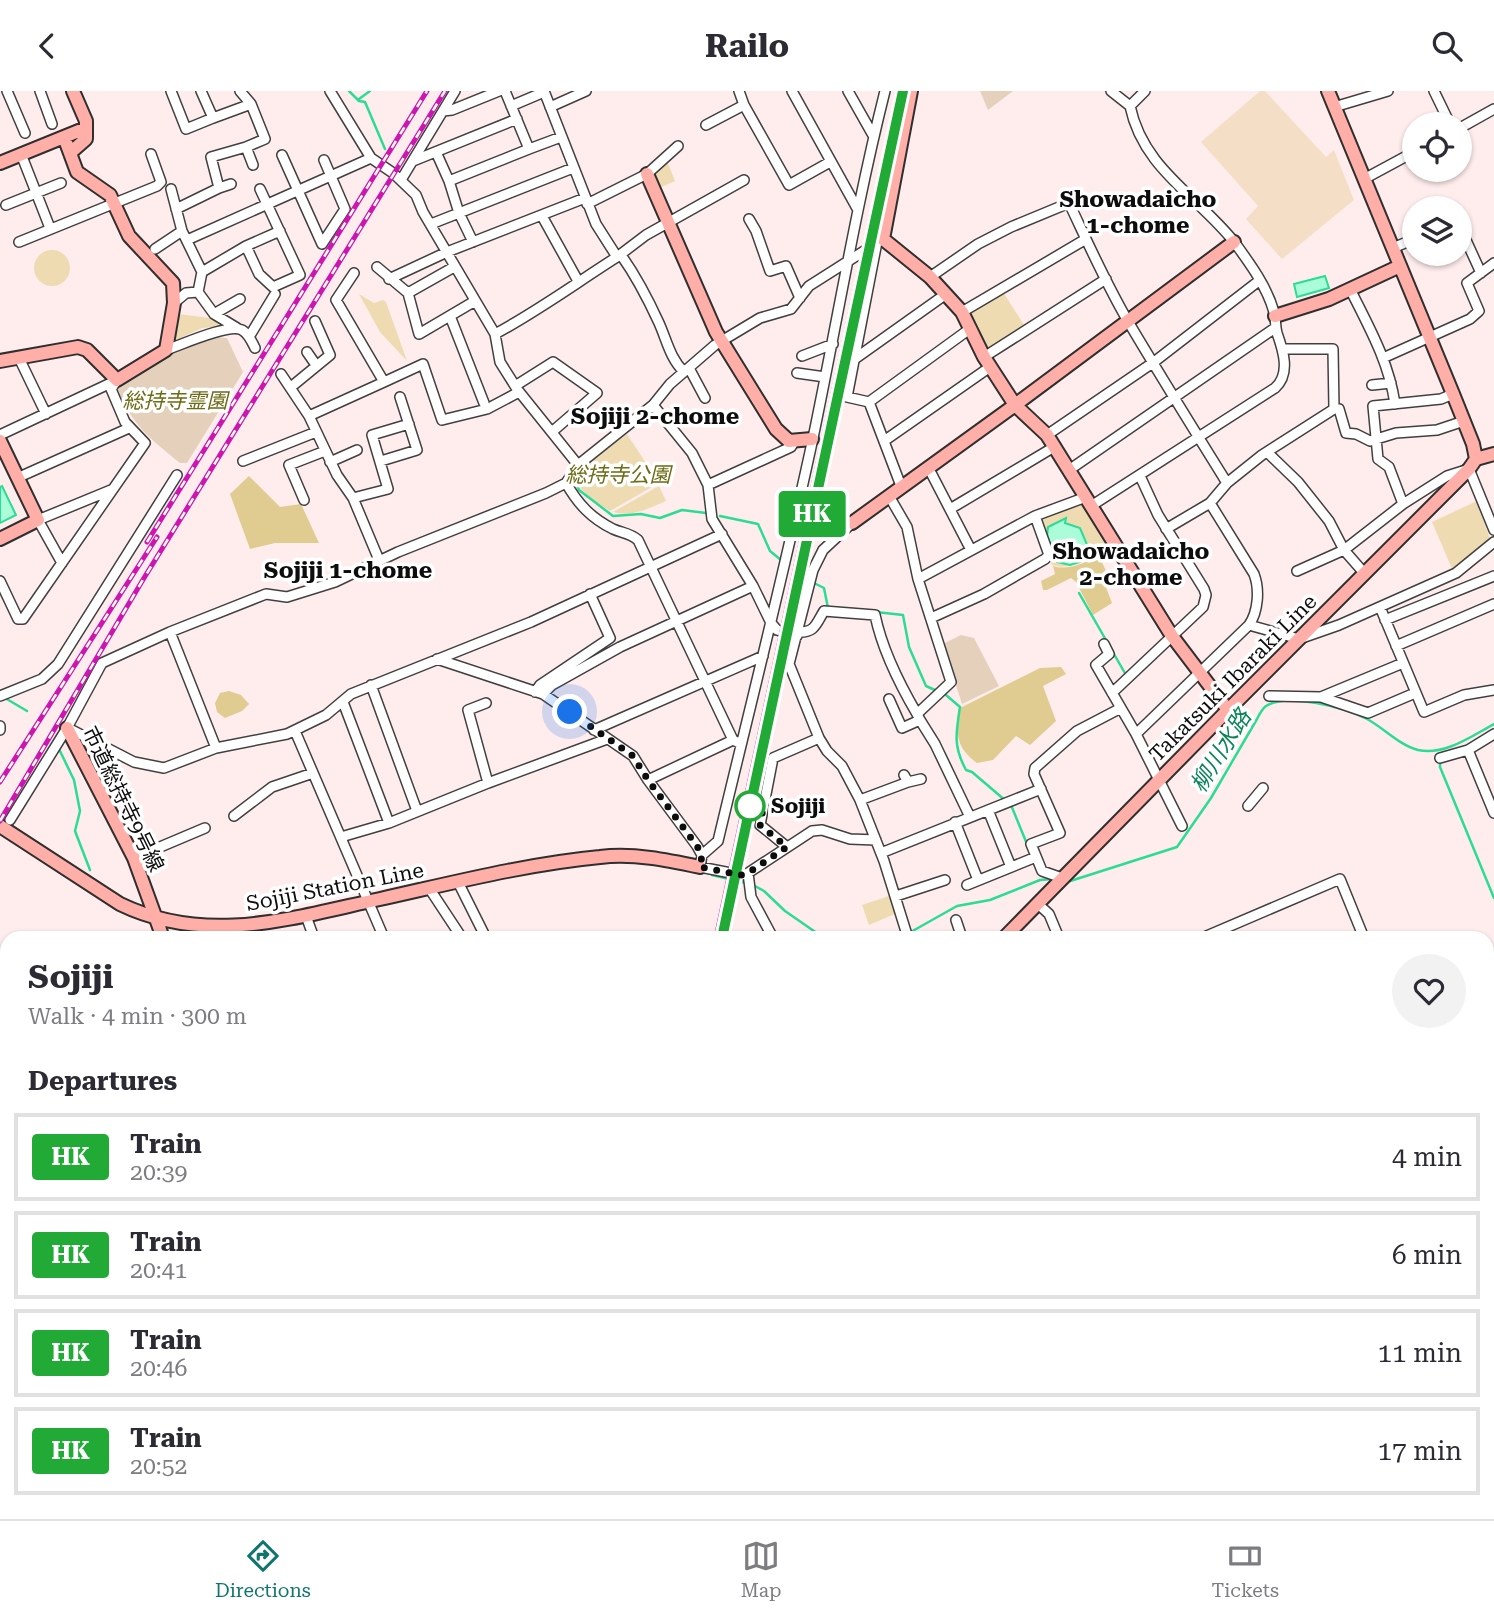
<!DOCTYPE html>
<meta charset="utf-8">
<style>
:root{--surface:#fff;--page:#f2f2f3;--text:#2b2b33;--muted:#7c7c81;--line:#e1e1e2;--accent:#0f766e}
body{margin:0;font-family:"Roboto Serif","Noto Sans JP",serif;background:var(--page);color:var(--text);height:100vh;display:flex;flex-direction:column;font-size:26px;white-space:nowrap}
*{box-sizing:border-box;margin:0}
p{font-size:23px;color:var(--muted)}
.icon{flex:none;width:38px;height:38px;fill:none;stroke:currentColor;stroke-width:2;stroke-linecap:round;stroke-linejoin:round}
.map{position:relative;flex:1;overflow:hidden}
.side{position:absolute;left:0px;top:840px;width:1494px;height:588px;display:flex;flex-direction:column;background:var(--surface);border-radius:21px 21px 0 0;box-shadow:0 2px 5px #0004}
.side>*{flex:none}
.badge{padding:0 14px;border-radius:5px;font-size:24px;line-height:46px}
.tools{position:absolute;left:1402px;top:21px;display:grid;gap:14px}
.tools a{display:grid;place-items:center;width:70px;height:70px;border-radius:50%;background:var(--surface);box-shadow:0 2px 5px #0004;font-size:35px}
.you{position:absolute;width:35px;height:35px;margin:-18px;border:5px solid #fff;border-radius:50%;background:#1a73e8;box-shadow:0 0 0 10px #1a73e833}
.map>.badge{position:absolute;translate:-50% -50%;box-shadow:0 0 0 4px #fff}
h2{padding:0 28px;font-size:26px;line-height:63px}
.round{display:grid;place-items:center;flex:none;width:74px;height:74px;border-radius:37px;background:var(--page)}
.head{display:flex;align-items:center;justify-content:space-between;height:119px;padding:0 28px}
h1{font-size:33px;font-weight:700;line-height:52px}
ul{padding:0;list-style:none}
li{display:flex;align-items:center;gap:21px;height:88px;margin:0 14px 10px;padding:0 14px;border:4px solid var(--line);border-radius:0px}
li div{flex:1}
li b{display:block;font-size:26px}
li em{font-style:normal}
li .badge{min-width:77px;font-weight:700;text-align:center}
header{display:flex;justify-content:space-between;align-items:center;height:91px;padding:0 28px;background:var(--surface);font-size:32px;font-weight:700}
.tabs{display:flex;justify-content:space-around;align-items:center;height:98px;border-top:2px solid var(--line);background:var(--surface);font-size:19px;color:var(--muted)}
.tabs a{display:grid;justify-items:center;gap:4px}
.tabs .on{color:var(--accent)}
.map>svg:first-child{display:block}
.green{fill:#eedbb2}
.forest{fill:#e0cc90}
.cemetery{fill:#e4d0bb}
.pitch{fill:#f4dec5}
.water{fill:#abfdda;stroke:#2adc94;stroke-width:2}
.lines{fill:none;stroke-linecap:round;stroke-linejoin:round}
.stream{stroke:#2adc94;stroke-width:2.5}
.street-casing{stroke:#404040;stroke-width:12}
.secondary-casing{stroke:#2f2f2f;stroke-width:16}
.street{stroke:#fff;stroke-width:9}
.secondary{stroke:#ffafa8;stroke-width:12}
.rail-casing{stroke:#cc16b1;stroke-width:5}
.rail{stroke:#fff;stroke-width:2.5;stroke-dasharray:8;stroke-linecap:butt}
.line-casing{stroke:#fff;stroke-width:16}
.line{stroke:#21ab36;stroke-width:10}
.walk{stroke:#0d0d0d;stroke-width:7;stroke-dasharray:0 12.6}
.stop-dot{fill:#fff;stroke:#21ab36;stroke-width:3.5}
.labels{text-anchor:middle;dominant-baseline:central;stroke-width:7;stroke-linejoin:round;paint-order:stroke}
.park-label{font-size:21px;font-style:italic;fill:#6c6b16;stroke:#fff}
.street-label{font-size:21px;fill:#0d0d0d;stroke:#fff}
.stop-label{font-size:21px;font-weight:bold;fill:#0d0d0d;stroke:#fff;text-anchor:start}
.neighbourhood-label{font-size:23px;font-weight:bold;fill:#0d0d0d;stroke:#fff}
.water-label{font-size:23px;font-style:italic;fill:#0b8558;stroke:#fff}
</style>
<header><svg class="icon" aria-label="back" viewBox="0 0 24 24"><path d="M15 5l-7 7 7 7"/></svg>Railo<svg class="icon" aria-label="search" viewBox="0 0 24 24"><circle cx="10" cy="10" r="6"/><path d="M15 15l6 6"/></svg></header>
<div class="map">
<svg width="1494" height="1428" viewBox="0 0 1494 1428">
<rect width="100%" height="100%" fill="#ffeded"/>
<path class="green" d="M 667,70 L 675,90 L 657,98 L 652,85 Z
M34 177a18 18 0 1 1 36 0a18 18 0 1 1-36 0Z
M 1003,201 L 1026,237 L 988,258 L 968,224 L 969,220 Z
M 359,203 L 374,212 L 383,209 L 386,211 L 407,270 L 380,241 Z
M 178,223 L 210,227 L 221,235 L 202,237 L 176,249 Z
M 627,343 L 659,392 L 610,420 L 593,409 L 578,395 C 579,372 610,356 627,343 Z
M 659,395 L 666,410 C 647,418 633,426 613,421 Z
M 1477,410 L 1490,448 L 1453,480 L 1432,431 Z
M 1079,411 L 1084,415 L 1111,457 C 1093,467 1073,480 1052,474 L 1039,426 Z
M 889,805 L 894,810 L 897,822 L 869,834 L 862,814 Z"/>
<path class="forest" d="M 249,385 L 280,416 L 301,413 L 319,452 L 275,452 L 250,458 L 230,403 Z
M 1099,465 L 1106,480 L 1102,486 L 1112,512 L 1093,524 L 1076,491 L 1071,487 L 1047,499 L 1043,499 L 1041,490 L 1055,483 L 1053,475 C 1069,480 1084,472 1099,465 Z
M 1061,576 L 1066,583 L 1043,595 L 1056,630 L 1030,654 L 1016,645 L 993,669 L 977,672 C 955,656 957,643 958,618 L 1040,577 Z
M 229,600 L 241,604 L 249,613 L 242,620 L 225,627 L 217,621 L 215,612 L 220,602 Z"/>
<path class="cemetery" d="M 980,0 L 1013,0 L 988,19 Z
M 214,246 L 227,247 L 243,281 L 187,372 L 180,372 C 147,345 133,335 116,295 L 161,267 Z
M 961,544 L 974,547 L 999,595 L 962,613 L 943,553 Z"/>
<path class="pitch" d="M 1260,0 L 1265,0 L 1326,66 L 1334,59 L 1354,109 L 1282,168 L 1246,128 L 1258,115 L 1201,51 Z"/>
<path class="water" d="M 1325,185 L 1329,197 L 1297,206 L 1294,193 Z
M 2,395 L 16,424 L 0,432 L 0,396 Z
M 1066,427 L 1065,432 L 1080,437 L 1091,463 L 1089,468 L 1070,474 L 1057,471 L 1047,446 L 1048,436 Z
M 0,1282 L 7,1284 L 7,1335 L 0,1334 Z
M 281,1421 L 461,1421 L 476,1428 L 306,1428 Z"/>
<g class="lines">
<path class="stream" d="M 349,0 L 359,10 L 365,11 L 385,58
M 359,8 L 370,0
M 580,378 L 575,390 L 579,399 L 613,425 L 641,423 L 660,427 L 682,419 L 706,422
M 720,425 L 758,433 L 770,460 L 781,469
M 814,492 L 824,497 L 828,517
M 1079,502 L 1126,584
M 876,521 L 903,524 L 909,556 L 926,595 L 946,604 L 960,616 C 956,642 953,655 966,679 L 972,681 L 1006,710
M 5,607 L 27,620
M 59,658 L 74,689 L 80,720 L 75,740 L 90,779
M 1440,671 L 1440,676 L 1494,807
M 1011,714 L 1027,753
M 712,784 L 746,792
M 1064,792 L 1177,756 L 1211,707 L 1257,628 C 1259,624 1262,618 1266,615 C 1287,601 1346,617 1367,628 C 1384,637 1399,654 1418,659 C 1444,665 1472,645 1494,633
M 753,794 L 764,800 L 785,820 L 824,847
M 909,842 L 957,815 L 990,809 L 1040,789 L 1052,788
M 1488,1032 L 1494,1028
M 0,1050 L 7,1057
M 0,1159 L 7,1176
M 770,1427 L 794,1421"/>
<g class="street-casing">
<path id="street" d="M 7,0 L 25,42
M 40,0 L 52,33
M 171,0 L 186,38 L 213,27
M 201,0 L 213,27 L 251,13 L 240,0
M 330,0 L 371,67 L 393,82 L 416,104 L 423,121 L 495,243 L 500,271 L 517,298 L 578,374
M 739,0 L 744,14 L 789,94 L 830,71
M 792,0 L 858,119
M 848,0 L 874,46
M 1111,0 L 1130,15
M 1434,0 L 1450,33
M 511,15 L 544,1
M 550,16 L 586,0
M 1334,16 L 1388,0
M 443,20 L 452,19 L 499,0
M 706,34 L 744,14
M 1460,37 L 1494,18
M 246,56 L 253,74
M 529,58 L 561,46
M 436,61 L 449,90 L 529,58 L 505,0
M 21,63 L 50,137
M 282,64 L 322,153 L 345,118 L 324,69
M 413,70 L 517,28
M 1364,88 L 1414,61
M 401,89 L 455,0
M 449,90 L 459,122 L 473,151
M 219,97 L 231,93
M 171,98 L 182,140 L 202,181 L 198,201
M 587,113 L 647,83 L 678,55
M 6,114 L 61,92
M 176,118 L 219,97 L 211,66 L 246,56 L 265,48 L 251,13
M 542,125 L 578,190
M 749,128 L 756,140 L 770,180 L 786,175 L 800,207
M 431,133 L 573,77
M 1460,136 L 1481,182
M 187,149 L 371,67
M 19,151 L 157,95 L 161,91 L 151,63
M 246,155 L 259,183 L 273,196 L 300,184 L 260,98
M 1393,157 L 1414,148
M 155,158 L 182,140
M 621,164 C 636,185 648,208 659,232 C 667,250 670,267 684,281
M 617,166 L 646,144 L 744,89
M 377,176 L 408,202 L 419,243 L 475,210
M 202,181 L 246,155 L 280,140
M 930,186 L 978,153 L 1011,136 L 1069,112 C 1088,152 1106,193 1129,232 C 1161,286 1194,339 1227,392 L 1210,412 L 1254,483 C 1260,499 1258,521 1249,534 L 1136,643
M 389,188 L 447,161 L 585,107
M 1350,198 C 1369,236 1389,271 1395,313
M 408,202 L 454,176
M 174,212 L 186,202 L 198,201 L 214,223 L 237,237
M 962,221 L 1086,148
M 214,223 L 240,208
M 450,225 L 484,312
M 495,243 C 538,220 576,192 617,166 L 596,133 L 544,0
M 249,246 L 275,203
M 166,259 C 181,254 229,232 242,239 C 249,243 252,251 255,257
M 307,261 L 316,274
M 802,265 L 833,253
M 984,266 L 1106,188
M 19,267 L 46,323
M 856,267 L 946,203
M 1383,267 L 1470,228 L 1479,220 L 1467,192 L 1494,172
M 689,277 L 705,307
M 797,282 L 825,286
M 281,283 L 309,325 L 337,384 L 353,407 L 379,469
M 384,291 L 423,273 L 442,329 L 487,318 L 519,301
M 1372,294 L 1391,292
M 515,295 L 553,271 L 597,302 L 553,340
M 291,296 L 330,264 L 315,230
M 869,311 L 847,306 L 877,151
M 653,314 L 692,362 L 708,394 L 712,428 L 753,495 L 771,532 L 777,539 L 797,545
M 1334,318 L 1339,318 L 1346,342 L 1356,343 L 1370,350 L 1396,342 L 1437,339 L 1464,330
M 309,325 L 384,291 L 336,209 L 354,182
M 0,344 L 115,290
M 1047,344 L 1154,271 L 1260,189
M 884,350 L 990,276
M 1268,362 L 1298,391 L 1329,430 L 1344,459 L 1365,483
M 243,370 L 316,341
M 381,370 L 417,359 L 400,306
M 330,371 L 357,359
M 928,376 L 971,459
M 1069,379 L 1275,237
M 17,387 L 129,337
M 566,392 C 578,413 591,427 613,438 C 622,442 630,442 638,449 L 733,649 L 741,653
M 1227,392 L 1262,364 L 1334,318 L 1333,258 L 1283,258
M 708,394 L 791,356 L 794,351
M 901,395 L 869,311 L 971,237
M 889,405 L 907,436 L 918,488 L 1035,425 L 1086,406
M 353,407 L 388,398 L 372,344 L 409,333
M 304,409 L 289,374 L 325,360
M 1403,413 L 1447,385 L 1469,378 L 1494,439
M 1091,415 L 1275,297 C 1291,283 1283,259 1277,242 C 1275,235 1276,228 1274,221 C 1267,196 1251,174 1235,152 C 1198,105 1143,78 1130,15 L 1145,0
M 950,418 L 1054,356
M 852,432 L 823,459 L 813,479 L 789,573 L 819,647 L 827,660 L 842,675 L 860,709 L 884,770 L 908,847
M 1166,438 L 1210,412
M 62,472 L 38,429 L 111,399
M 1297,480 L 1344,459 L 1403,413 L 1389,376 L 1378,368 L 1373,315 L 1441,308 L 1453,303
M 0,490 L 18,528 L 23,528 L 145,352 L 125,331 L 111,298 L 117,289
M 1380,516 L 1424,621 L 1464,604 L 1494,599
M 931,527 L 984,503 L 1045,468 L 1049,464 L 1035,425
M 1385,529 L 1494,485
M 1249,534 L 1299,548 L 1339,534 L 1456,482 L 1494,451
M 170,541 L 216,657
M 798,541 C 815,542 816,533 824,520 L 875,524 C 882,558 900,594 917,623
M 1104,553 L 1109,563 L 1096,574 L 1136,643 L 1182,735
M 1396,555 L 1494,513
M 437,568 L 543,603 L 633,665 L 648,689 L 697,755 L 702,764 L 700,776 L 741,784 L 748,782 L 812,740 L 822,739 L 850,748 L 876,749
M 371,594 L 417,720
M 535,601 L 540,594 L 610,547 L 590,503
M 1112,602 L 1203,516 L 1206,504 L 1204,498 L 1158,424 L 1140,385
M 543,603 L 552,594 L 620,556 L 753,495
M 0,605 L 42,588 L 58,573 L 177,384
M 1269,605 L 1321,606 L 1368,622 L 1415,602
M 1321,606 L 1403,572
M 889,608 L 902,637 L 920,629 L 917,623 L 951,591 L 918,488
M 343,611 L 389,732
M 486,612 L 468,619 L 488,692
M 920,629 L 935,653 L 970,726
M 0,635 L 0,639
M 68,637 L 134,671 L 164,677 L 216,657 L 287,643 L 326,624 L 351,603 L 531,531 L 722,443
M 594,639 L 763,565
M 295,640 L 384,847
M 1468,659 L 1494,722
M 1440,667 L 1468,659 L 1494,643
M 648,689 L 733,649
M 908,691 L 921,688
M 860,709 L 908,691 L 904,684
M 1248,715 L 1263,697
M 988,719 L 1011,776
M 234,725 L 272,696 L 313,682
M 10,729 L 67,637 L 102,572 L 170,541 L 266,503 L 287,506 L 335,491 L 398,461 L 546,402 L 566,392 L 578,374 L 653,314 L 670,293 L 715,254 L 760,227 L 791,218 L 809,195 L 883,148
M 955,731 L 978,789
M 341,746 L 389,732 L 488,692 L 607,648
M 787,756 L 760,734 L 773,667 L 819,647
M 881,762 L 1041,698
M 702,764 L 718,750 C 750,616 784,482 813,347 C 837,232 856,115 885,0
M 134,767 L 205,737
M 748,782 L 751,806 L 773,847
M 1062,787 L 1042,780 L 1031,753 L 1060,742 L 1034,683 L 1035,677 L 1077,640 L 1121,617
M 458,791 L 486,847
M 967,794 L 1036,766
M 429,797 L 462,847
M 896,805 L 945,789
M 1038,813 L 1049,823 L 1059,847
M 306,825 L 314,847
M 956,829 L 962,847
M 1202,847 L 1340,788 L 1364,847
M 1488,890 L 1494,888
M 1488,1064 L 1494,1061
M 0,1072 L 7,1059
M 1488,1077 L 1494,1090
M 0,1114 L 7,1108
M 0,1151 L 3,1157 L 7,1154
M 1488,1151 L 1493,1149 L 1494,1152
M 1488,1184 L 1494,1182
M 1488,1346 L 1494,1344
M 0,1356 L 7,1357
M 0,1386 L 7,1403
M 1488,1409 L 1494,1406
M 15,1421 L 18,1428
M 59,1421 L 62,1428
M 166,1421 L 185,1428
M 701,1421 L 713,1428
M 1100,1421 L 1118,1426 L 1158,1428
M 1159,1421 L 1171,1428
M 1245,1421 L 1248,1428
M 1277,1421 L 1280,1428 L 1308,1421
M 1353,1421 L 1356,1428
M 1385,1421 L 1388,1428
M 1461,1421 L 1464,1428
M 752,1428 L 776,1421
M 986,1428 C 1010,1421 1054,1420 1078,1428
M 1082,1428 L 1093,1428
M 1178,1428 L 1188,1427"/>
</g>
<g class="secondary-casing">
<path id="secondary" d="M 911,0 L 883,148 L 930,186 L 962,221 L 984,266 L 1015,314 L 1047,344 L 1172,545 L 1228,619
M 1328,0 L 1453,303 L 1473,353 L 1476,368
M 70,62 L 86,48 L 86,37
M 0,72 L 86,37 L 86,30 L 73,0
M 647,83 L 716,241 L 776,338 L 789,350 L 812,348
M 1275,225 L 1329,208 L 1400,175
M 0,270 L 78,256 L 87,259 L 117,289 L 166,259 L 174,212 L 173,192 L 129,145 L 110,104 L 77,81 L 64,46
M 0,350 L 38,429 L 0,448
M 852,432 L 1015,314 L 1234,151
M 67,637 L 134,767 L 163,847
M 0,735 L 120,813 C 207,855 292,827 380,808 C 452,792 526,773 600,766 C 634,762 667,769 700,776
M 1004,847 L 1228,619 L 1469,378 L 1476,368 L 1494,363
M 0,1002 L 7,1003
M 498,1428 L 501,1421"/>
</g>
<use href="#street" class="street"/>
<use href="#secondary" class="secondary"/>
<g class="rail-casing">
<path id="rail" d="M 147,451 L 427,0
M 0,691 L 157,446
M 0,730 L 144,487 L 445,0
M 716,847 L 898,0
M 597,1428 L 599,1421"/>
</g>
<use href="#rail" class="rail"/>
</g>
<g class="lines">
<g class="line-casing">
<path id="line" d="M 722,847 L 903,0"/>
</g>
<use href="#line" class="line"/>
<path class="walk" d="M 570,621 L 633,665 L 648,689 L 697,755 L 702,764 L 700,776 L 741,784 L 748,782 L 787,756 L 760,734 L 764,712 L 750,715"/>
</g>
<circle class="stop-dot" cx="750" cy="715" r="14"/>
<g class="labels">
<g class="park-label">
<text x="175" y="310">総持寺霊園</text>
<text x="618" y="384">総持寺公園</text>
</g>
<g class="street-label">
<text transform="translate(1233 587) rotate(-45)">Takatsuki Ibaraki Line</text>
<text transform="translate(123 708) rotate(64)">市道総持寺9号線</text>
<text transform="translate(335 796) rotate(-11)">Sojiji Station Line</text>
</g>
<g class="stop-label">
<text x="771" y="715">Sojiji</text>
</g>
<g class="neighbourhood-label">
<text x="1138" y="108">Showadaicho<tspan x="1138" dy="26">1-chome</tspan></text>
<text x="655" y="325">Sojiji 2-chome</text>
<text x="1131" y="460">Showadaicho<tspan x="1131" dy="26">2-chome</tspan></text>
<text x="348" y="479">Sojiji 1-chome</text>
</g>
<g class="water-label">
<text transform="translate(1221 660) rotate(-58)">柳川水路</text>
</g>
</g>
</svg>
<div class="tools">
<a><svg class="icon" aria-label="locate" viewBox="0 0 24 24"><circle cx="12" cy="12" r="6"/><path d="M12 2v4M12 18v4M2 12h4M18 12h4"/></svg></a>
<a><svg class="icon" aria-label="layers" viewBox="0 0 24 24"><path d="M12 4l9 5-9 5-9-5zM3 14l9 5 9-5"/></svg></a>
</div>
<div class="you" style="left:570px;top:621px"></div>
<b class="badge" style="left:812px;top:423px;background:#21ab36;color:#fff">HK</b>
<section class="side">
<div class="head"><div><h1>Sojiji</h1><p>Walk · 4 min · 300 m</p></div><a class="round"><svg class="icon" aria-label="heart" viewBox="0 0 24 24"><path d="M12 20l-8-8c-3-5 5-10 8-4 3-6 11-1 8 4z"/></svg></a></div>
<h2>Departures</h2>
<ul>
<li><span class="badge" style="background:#21ab36;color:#fff">HK</span><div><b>Train</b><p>20:39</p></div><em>4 min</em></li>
<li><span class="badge" style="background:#21ab36;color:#fff">HK</span><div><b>Train</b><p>20:41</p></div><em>6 min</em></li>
<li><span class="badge" style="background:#21ab36;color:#fff">HK</span><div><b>Train</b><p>20:46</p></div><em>11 min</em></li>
<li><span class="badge" style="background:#21ab36;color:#fff">HK</span><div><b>Train</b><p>20:52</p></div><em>17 min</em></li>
</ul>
</section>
</div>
<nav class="tabs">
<a class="on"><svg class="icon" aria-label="directions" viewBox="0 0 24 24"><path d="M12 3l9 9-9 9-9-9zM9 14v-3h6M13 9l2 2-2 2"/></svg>Directions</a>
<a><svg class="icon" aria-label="map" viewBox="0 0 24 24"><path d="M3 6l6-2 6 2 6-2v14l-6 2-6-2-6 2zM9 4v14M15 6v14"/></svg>Map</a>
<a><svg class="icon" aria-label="tickets" viewBox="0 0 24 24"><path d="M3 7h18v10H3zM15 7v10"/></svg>Tickets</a>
</nav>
